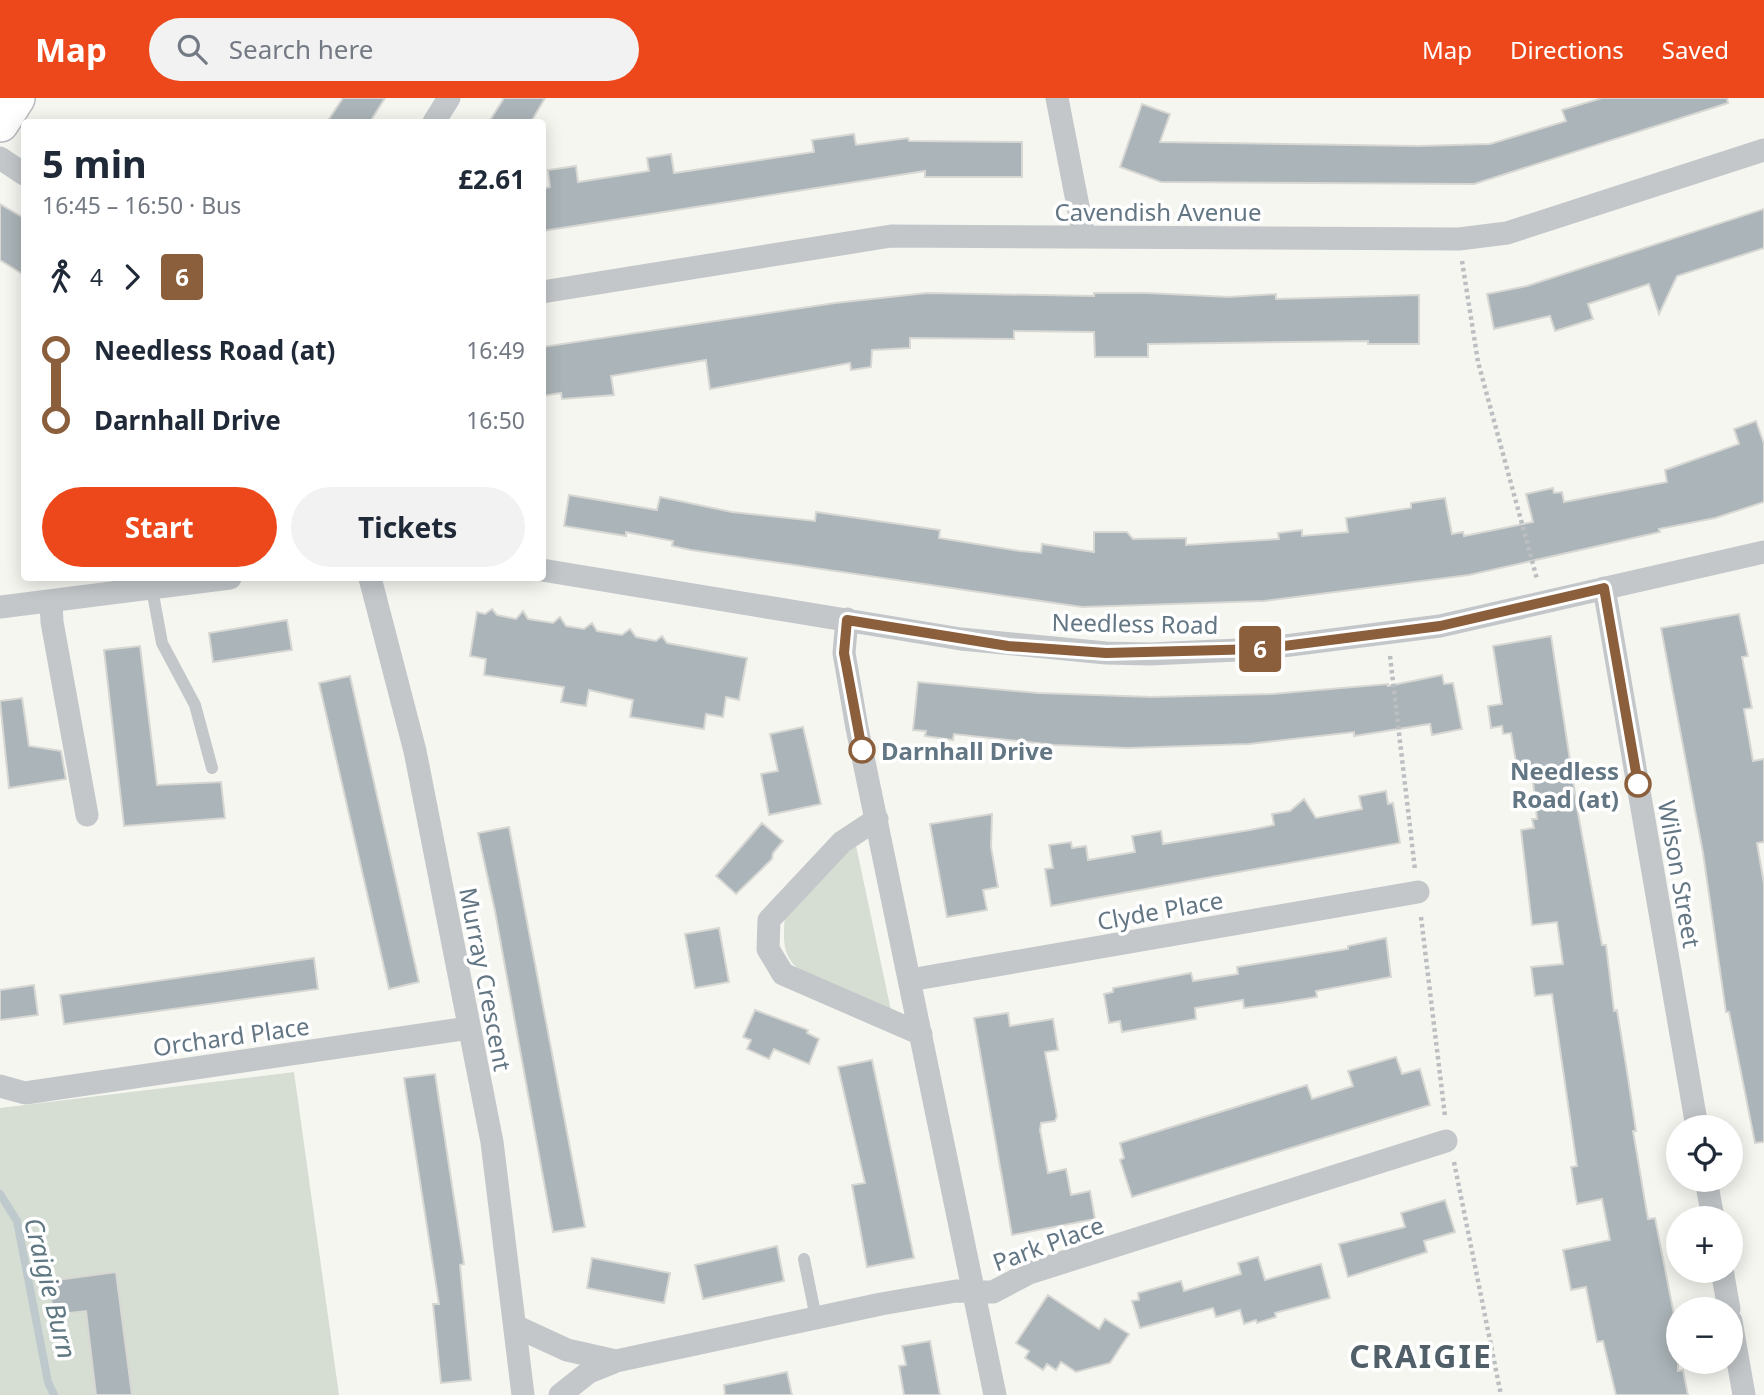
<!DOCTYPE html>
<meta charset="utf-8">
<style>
:root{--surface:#fff;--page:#f2f2f3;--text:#1f2937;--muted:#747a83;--accent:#ec481b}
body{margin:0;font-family:"Noto Sans",sans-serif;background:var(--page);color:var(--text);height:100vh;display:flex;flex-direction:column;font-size:26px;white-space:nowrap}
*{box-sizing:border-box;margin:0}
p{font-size:23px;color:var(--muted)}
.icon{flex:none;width:38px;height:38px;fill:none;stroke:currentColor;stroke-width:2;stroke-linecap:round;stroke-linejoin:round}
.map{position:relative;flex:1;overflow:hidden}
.side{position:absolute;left:21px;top:21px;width:525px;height:462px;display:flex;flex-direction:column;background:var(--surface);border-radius:7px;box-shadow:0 4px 18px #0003}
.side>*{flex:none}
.badge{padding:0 14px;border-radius:5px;font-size:24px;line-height:46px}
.tools{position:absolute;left:1666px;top:1017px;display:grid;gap:14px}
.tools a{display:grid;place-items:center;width:77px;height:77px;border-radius:50%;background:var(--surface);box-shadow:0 4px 18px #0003;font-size:35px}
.map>.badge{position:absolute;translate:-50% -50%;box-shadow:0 0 0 4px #fff}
.legs{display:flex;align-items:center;gap:10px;height:77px;padding:0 21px;font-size:23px}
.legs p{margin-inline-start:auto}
.head{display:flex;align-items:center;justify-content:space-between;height:119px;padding:0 21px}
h1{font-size:38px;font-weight:700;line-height:52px}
.button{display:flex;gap:14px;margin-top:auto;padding:14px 21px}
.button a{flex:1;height:80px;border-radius:42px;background:var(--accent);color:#fff;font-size:28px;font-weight:700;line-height:80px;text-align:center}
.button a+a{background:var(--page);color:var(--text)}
ul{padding:0 21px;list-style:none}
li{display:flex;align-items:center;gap:24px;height:70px;font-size:26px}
li i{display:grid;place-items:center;width:10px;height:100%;margin:0 9px;background:currentColor}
li i::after{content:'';width:18px;height:18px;margin:-9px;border:5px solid;border-radius:50%;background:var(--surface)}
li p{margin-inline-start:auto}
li:first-child i{background:linear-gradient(#0000 50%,currentColor 0)}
li:last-child i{background:linear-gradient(currentColor 50%,#0000 0)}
header{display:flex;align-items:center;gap:42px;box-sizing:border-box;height:98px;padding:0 35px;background:var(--accent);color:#fff}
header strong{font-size:33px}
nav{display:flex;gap:38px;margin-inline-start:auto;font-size:24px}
.search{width:490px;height:63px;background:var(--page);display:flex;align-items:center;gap:18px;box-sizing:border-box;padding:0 24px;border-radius:38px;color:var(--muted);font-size:26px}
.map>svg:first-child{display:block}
.green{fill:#d6ddd2}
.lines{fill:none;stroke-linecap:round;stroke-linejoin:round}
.stream{stroke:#bec9ce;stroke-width:8}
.building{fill:#abb4b8;stroke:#d7d7d4;stroke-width:2}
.primary-casing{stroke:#b6babe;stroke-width:40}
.path{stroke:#bcbfc1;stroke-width:4.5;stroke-dasharray:3.5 3.5;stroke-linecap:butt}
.lane{stroke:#c3c7ca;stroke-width:12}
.street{stroke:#c3c7ca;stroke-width:23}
.primary{stroke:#fff;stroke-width:37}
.line-1-casing{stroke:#fff;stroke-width:16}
.line-1{stroke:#8b5e3c;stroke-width:10}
.stop-1-dot{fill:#fff;stroke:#8b5e3c;stroke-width:3.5}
.labels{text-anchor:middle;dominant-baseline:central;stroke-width:7;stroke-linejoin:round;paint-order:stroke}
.street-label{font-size:24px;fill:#637684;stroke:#fff}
.stop-label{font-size:24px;font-weight:bold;fill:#637684;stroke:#fff;text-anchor:start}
.water-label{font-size:26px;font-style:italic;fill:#5f7881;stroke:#fff}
.district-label{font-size:32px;font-weight:bold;letter-spacing:2px;fill:#515f69;stroke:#fff}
</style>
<header>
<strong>Map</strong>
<div class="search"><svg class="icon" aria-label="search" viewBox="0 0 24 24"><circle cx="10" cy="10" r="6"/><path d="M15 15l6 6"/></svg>Search here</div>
<nav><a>Map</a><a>Directions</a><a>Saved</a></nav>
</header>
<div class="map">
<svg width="1764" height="1297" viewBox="0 0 1764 1297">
<rect width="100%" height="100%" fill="#f6f6f1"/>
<path class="green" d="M 855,743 L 892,917 C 867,905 801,884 789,860 C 782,848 784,831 785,818 Z
M 294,974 L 339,1297 L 0,1297 L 0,1010 Z"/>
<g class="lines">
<path class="stream" d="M 0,1096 L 17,1123 L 48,1284 L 54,1297"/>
</g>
<path class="building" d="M 343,0 L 385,0 L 370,24 L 327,24 Z
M 504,0 L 545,0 L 531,24 L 489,24 Z
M 1602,0 L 1727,0 L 1728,5 L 1474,86 L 1161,84 L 1120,69 L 1142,6 L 1170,16 L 1160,44 L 1418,48 L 1490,46 L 1566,23 L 1562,12 Z
M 854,36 L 856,47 L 908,40 L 909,43 L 1022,44 L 1022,79 L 925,79 L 925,73 L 542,133 L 542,91 L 550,89 L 548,72 L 576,68 L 578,84 L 649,73 L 647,60 L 671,56 L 674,75 L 814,54 L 812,42 Z
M 0,106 L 24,120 L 24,177 L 0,162 Z
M 1764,111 L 1764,150 L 1677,178 L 1659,216 L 1649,186 L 1588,206 L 1593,221 L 1555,233 L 1550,218 L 1494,231 L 1487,196 L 1527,188 Z
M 927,195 L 1094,198 L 1094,195 L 1147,195 L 1229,199 L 1276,196 L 1276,201 L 1419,197 L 1419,246 L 1368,246 L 1368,243 L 1148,246 L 1148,259 L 1095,259 L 1094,234 L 1014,233 L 1014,241 L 910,240 L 910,250 L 872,252 L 871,269 L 851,272 L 850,265 L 710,291 L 706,262 L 611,278 L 614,297 L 562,301 L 561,295 L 542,298 L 542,249 L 835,205 Z
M 1756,323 L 1764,346 L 1764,404 L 1715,420 L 1659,431 L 1660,434 L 1469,477 L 1264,503 L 1082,509 L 691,452 L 672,448 L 673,443 L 626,434 L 626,438 L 564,428 L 569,397 L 657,412 L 660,399 L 732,414 L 815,423 L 816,414 L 940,432 L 939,440 L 1020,453 L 1041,455 L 1042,446 L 1094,454 L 1094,434 L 1127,434 L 1133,441 L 1186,440 L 1186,447 L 1279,441 L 1278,435 L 1302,432 L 1302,438 L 1348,434 L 1346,420 L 1411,410 L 1411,405 L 1445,400 L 1452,436 L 1463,434 L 1464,438 L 1533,424 L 1526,396 L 1553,390 L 1554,395 L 1562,394 L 1564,404 L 1667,384 L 1665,372 L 1739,346 L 1734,331 Z
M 492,511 L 497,517 L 516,521 L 523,513 L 528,521 L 553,525 L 560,519 L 566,528 L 584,531 L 592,525 L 597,533 L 622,537 L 630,531 L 636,539 L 656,543 L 662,538 L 667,545 L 747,560 L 739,602 L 726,599 L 723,619 L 706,616 L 704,631 L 630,619 L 633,602 L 589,592 L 586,608 L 561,604 L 564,589 L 484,577 L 486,561 L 470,558 L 477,514 L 485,516 Z
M 1739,516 L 1748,558 L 1742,559 L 1752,610 L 1744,611 L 1753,663 L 1764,661 L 1764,744 L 1757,745 L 1764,786 L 1764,1044 L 1755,1045 L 1729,914 L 1726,914 L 1703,755 L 1661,530 Z
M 287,522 L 292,552 L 213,564 L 209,535 Z
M 1551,538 L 1578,715 L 1602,847 L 1606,847 L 1614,913 L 1617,912 L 1628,980 L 1636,1033 L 1633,1033 L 1648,1121 L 1655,1120 L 1678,1237 L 1678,1273 L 1683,1272 L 1688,1297 L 1616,1297 L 1603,1243 L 1597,1244 L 1586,1189 L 1571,1192 L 1563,1152 L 1610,1142 L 1602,1101 L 1577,1106 L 1571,1069 L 1577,1068 L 1552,896 L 1535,898 L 1531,869 L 1563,866 L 1557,824 L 1532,827 L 1521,732 L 1534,730 L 1532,721 L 1537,721 L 1532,674 L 1518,676 L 1511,635 L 1503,636 L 1502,628 L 1491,630 L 1488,608 L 1502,606 L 1493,548 Z
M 140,548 L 157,687 L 221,684 L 225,720 L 124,728 L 104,552 Z
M 1442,577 L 1444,586 L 1453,585 L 1462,631 L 1432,637 L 1430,626 L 1354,638 L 1354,634 L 1249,646 L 1127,650 L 1055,647 L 954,636 L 953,642 L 925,638 L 926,633 L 913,632 L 918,584 L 1038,595 L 1152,599 L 1272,596 L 1388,586 L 1388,588 Z
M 350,578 L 419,884 L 389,891 L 319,585 Z
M 22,600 L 29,648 L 61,653 L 66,681 L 9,690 L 0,603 Z
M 803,629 L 821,706 L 769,717 L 761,676 L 778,673 L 770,636 Z
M 1386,693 L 1388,706 L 1393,705 L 1400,745 L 1051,808 L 1045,771 L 1053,770 L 1049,747 L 1071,744 L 1072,750 L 1086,748 L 1088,762 L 1135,754 L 1132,738 L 1161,733 L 1163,746 L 1250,732 L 1274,727 L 1272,716 L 1290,713 L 1304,701 L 1316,720 L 1362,711 L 1359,698 Z
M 992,716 L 991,749 L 998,789 L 983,792 L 987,812 L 947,819 L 930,726 Z
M 762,725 L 783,743 L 773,755 L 772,761 L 736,796 L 716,778 Z
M 509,729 L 585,1129 L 553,1134 L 495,813 L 478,735 Z
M 719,830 L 729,884 L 695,890 L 685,836 Z
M 1386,840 L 1391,879 L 1316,893 L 1317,899 L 1274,906 L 1244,910 L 1243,902 L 1195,910 L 1196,921 L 1122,934 L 1120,923 L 1109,925 L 1104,896 L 1113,894 L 1113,890 L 1191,875 L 1193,883 L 1238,876 L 1237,869 L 1348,851 L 1348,848 Z
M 314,860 L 318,891 L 64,926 L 60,897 Z
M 34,887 L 38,917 L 0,922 L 0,892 Z
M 755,912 L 808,932 L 807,935 L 819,941 L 809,966 L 774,951 L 769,961 L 747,951 L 751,942 L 743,939 Z
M 1008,915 L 1010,928 L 1053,921 L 1058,952 L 1045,954 L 1057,1018 L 1055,1023 L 1041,1025 L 1040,1032 L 1048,1075 L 1066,1071 L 1071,1097 L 1090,1093 L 1095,1121 L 1012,1137 L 974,920 Z
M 1396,959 L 1402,976 L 1420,971 L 1430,1007 L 1132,1099 L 1120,1062 L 1124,1060 L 1120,1045 L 1307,987 L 1312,1001 L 1353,988 L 1348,973 Z
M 872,962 L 914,1160 L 867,1169 L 852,1087 L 865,1085 L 838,969 Z
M 435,976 L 464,1166 L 460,1167 L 471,1282 L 441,1285 L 433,1206 L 439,1206 L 404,980 Z
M 1445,1102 L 1455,1134 L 1424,1143 L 1427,1154 L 1348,1179 L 1339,1146 L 1405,1129 L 1401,1115 Z
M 777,1148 L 784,1183 L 703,1201 L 695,1167 Z
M 1258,1159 L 1265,1182 L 1321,1166 L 1330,1200 L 1275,1215 L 1276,1219 L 1257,1225 L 1256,1222 L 1244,1226 L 1240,1212 L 1216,1219 L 1213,1210 L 1140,1230 L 1132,1203 L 1139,1202 L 1138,1195 L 1181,1183 L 1184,1193 L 1241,1176 L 1238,1165 Z
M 592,1160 L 670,1175 L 664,1205 L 587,1190 Z
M 116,1174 L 132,1297 L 96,1297 L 86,1213 L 53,1217 L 49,1183 Z
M 1048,1197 L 1099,1231 L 1105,1221 L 1129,1236 L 1110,1265 L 1076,1274 L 1061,1264 L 1056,1272 L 1047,1266 L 1043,1272 L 1025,1260 L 1029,1253 L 1016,1245 Z
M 930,1243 L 940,1297 L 904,1297 L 899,1268 L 906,1267 L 902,1248 Z
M 787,1274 L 792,1297 L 725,1297 L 724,1287 Z"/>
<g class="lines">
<g class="primary-casing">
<path id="primary" d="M 0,25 L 16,0"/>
</g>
<path class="path" d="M 1462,163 L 1478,264 L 1537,481
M 1390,558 L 1415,772
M 1421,819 L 1445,1018
M 1454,1064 L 1501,1297"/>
<path class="lane" d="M 152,491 L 162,545 L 195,607 L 212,670
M 804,1161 L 816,1220"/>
<path class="street" d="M 1057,0 L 1084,139
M 434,24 L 449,0
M 0,60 L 24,76
M 542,194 L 891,138 L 1459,141 L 1507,135 L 1764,52
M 542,472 L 961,541 L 1106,555 L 1150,556 L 1260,551 L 1440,528 L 1764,454
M 370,480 L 415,653 L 492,1044 L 523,1297
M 1604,490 L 1697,1029
M 51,504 L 52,524 L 87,717
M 0,509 L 230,480
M 847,521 L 844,555 L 857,630 L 995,1297
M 877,721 L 842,744 L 769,822 L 768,851 L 783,876 L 921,936
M 910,882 L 1418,794
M 0,988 L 25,995 L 469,930
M 1706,1082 L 1713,1120
M 1722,1172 L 1729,1211
M 1731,1223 L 1744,1297
M 515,1228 L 567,1252 L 616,1263 L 881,1206 L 956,1193 L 993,1194 L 1029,1175 L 1446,1043
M 560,1297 L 589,1274 L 614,1264"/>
<use href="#primary" class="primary"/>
</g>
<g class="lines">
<g class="line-1-casing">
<path id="line-1" d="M 862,652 L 844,555 L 847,522 L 1008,548 L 1106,555 L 1260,551 L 1440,528 L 1604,490 L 1638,686"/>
</g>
<use href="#line-1" class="line-1"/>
</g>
<g class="stop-1-dot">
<circle cx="862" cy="652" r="12"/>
<circle cx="1638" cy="686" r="12"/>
</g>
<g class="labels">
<g class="street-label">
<text x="1158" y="113">Cavendish Avenue</text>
<text transform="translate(1135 525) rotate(1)">Needless Road</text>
<text transform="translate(1680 776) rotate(80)">Wilson Street</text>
<text transform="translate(1160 812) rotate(-10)">Clyde Place</text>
<text transform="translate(486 881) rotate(79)">Murray Crescent</text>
<text transform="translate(231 938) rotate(-8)">Orchard Place</text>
<text transform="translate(1048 1145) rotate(-20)">Park Place</text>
</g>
<g class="stop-label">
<text x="881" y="652">Darnhall Drive</text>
<text x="1619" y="672" text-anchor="end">Needless<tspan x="1619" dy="28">Road (at)</tspan></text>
</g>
<g class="water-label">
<text transform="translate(51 1190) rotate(76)">Craigie Burn</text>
</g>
<g class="district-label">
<text x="1421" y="1257">CRAIGIE</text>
</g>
</g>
</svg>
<div class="tools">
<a><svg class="icon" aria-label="locate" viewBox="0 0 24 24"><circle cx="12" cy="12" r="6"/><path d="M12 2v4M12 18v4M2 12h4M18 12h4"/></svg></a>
<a>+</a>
<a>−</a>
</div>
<b class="badge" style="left:1260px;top:551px;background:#8b5e3c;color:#fff">6</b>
<section class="side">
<div class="head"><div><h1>5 min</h1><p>16:45 – 16:50 · Bus</p></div><b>£2.61</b></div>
<div class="legs"><svg class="icon" aria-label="walk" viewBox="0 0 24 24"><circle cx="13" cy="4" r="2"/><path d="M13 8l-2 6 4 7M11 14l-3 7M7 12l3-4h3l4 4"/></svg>4<svg class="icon" aria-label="forward" viewBox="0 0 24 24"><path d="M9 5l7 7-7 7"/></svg><b class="badge" style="background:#8b5e3c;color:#fff">6</b></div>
<ul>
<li><i style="color:#8b5e3c"></i><b>Needless Road (at)</b><p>16:49</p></li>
<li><i style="color:#8b5e3c"></i><b>Darnhall Drive</b><p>16:50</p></li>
</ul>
<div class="button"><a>Start</a><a>Tickets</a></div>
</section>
</div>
